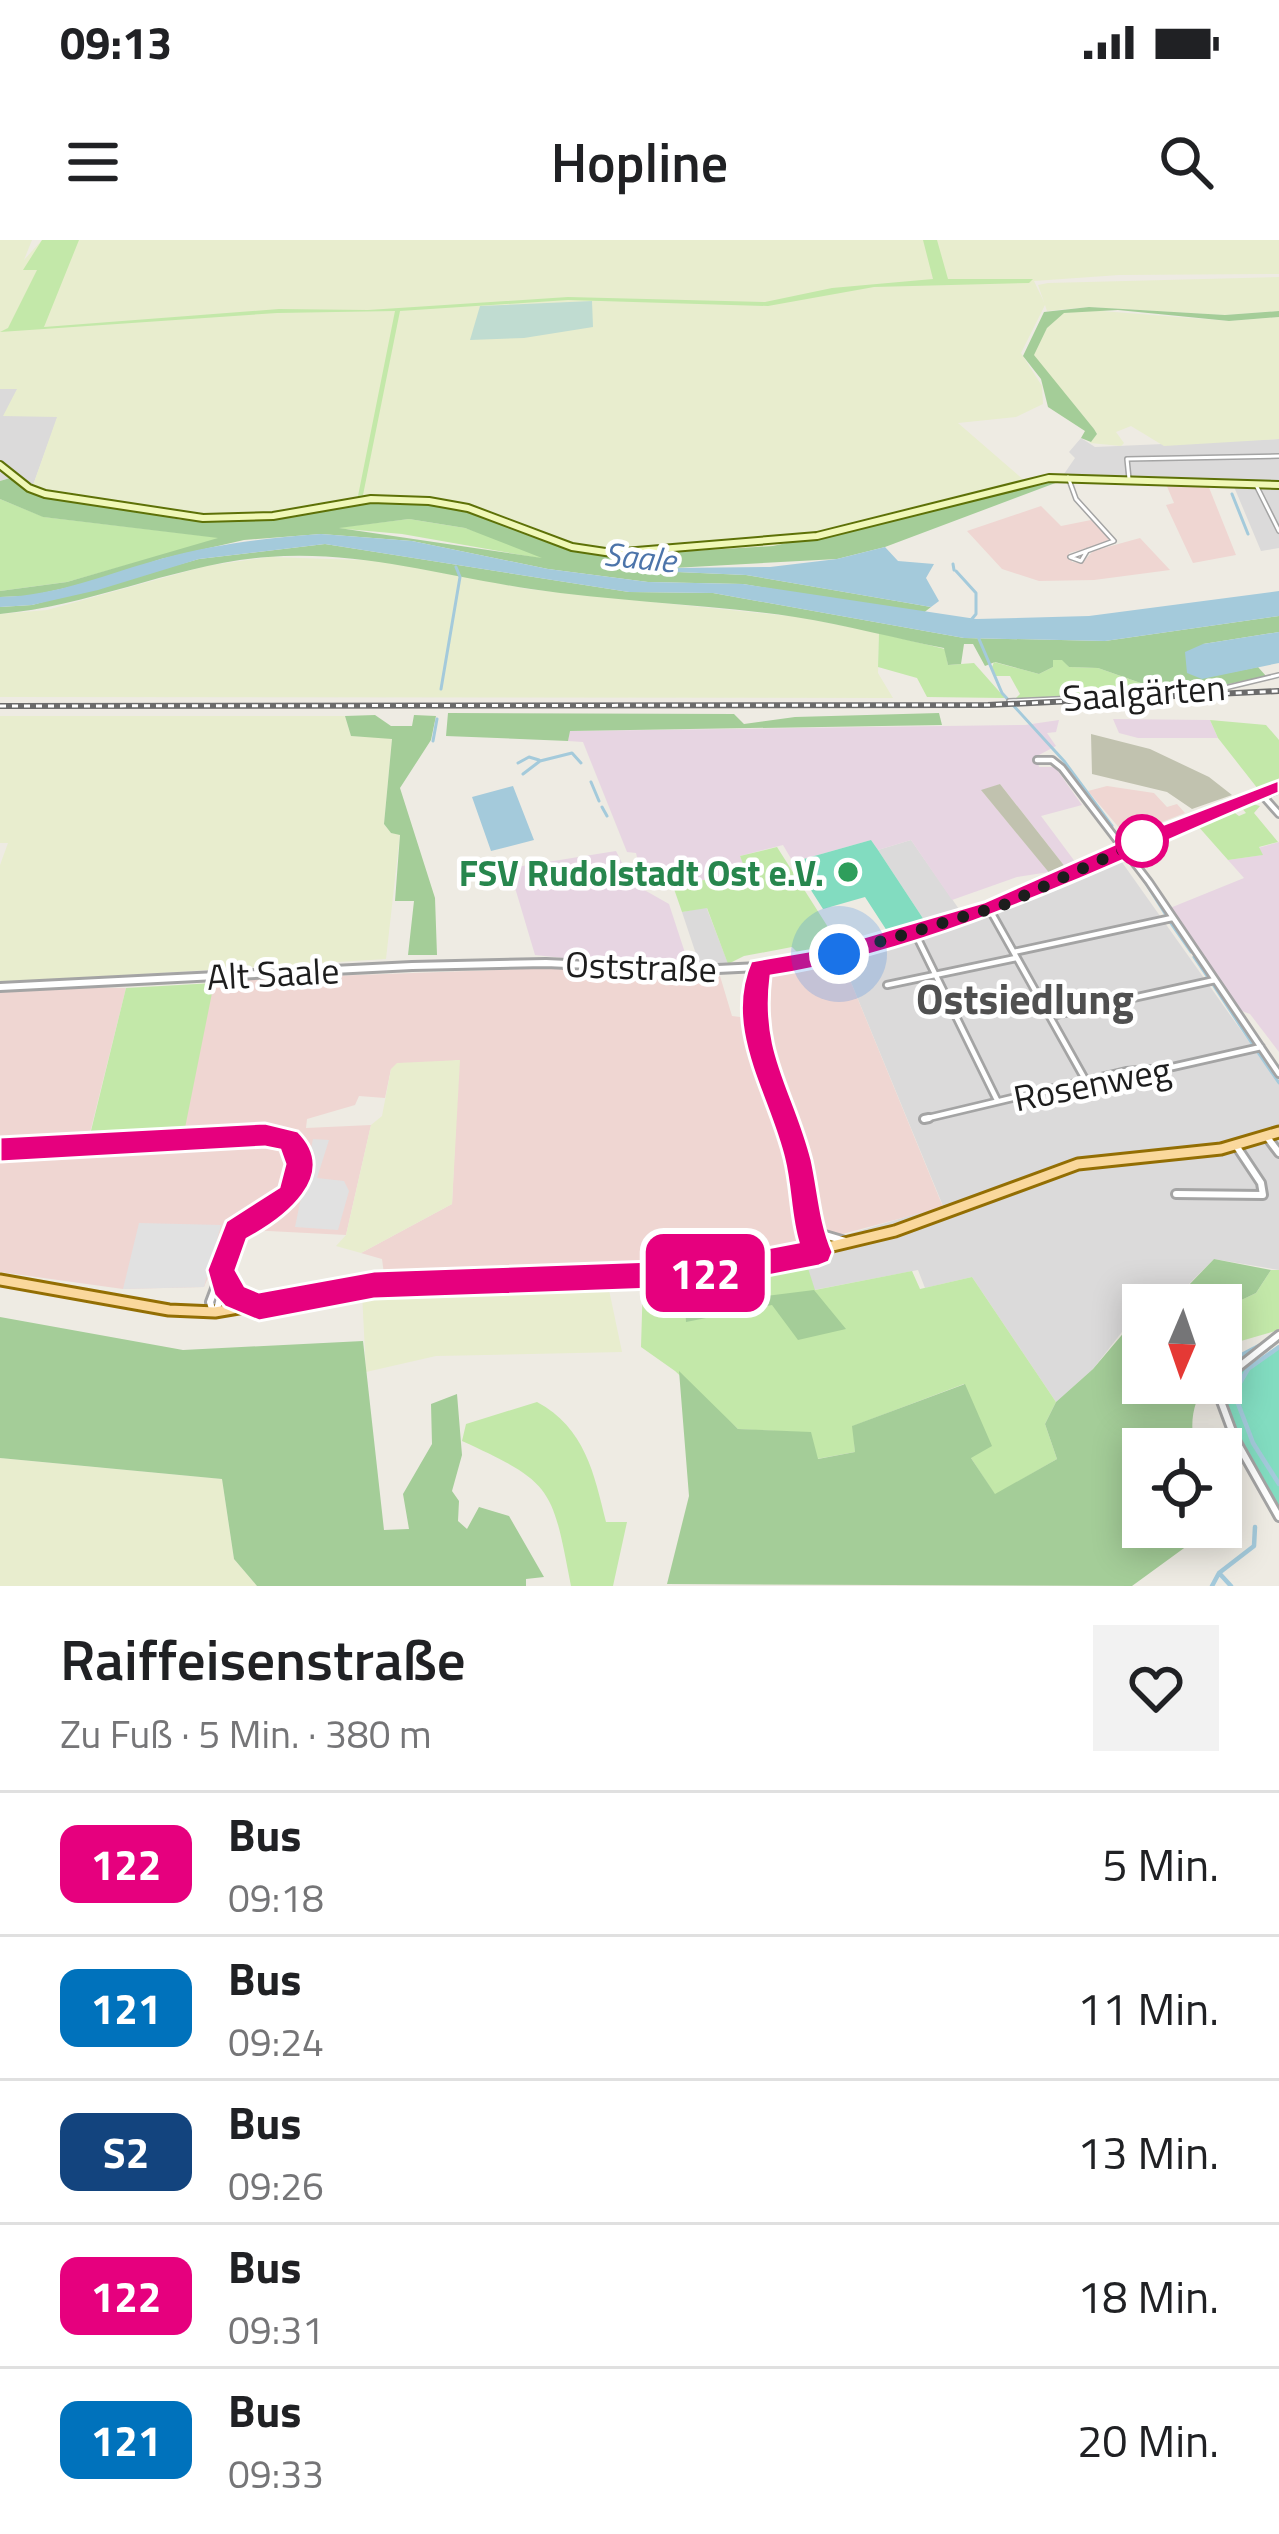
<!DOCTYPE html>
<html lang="de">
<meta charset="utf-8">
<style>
:root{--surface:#fff;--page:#f2f2f2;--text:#202124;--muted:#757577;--line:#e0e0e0}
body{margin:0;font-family:"Titillium Web",sans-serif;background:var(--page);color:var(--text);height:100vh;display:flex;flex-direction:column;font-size:45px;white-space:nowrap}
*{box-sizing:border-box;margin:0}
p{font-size:39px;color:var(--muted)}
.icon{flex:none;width:66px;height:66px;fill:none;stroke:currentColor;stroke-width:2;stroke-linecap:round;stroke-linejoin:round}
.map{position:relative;height:1346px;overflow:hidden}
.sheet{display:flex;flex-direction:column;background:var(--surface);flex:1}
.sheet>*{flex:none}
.badge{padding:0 24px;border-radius:18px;font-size:42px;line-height:78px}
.needle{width:78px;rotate:182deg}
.buttons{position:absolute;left:1122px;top:1044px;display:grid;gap:24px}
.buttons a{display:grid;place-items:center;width:120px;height:120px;border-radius:0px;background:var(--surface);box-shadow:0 6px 30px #0003;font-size:60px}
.you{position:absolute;width:60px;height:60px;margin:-30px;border:9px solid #fff;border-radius:50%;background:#1a73e8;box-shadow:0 0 0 18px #1a73e833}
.map>.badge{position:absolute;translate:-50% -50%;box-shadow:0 0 0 6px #fff}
.round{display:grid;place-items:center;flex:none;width:126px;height:126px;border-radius:0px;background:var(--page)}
.summary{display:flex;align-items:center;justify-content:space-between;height:204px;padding:0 60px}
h1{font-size:57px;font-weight:600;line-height:90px}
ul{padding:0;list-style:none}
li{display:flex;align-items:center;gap:36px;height:144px;padding:0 60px;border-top:3px solid var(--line)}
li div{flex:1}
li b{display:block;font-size:45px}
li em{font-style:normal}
li .badge{min-width:132px;font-weight:700;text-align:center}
.status{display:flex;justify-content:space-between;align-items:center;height:84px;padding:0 60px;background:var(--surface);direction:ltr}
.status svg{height:33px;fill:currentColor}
header{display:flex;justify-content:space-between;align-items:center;height:156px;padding:0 60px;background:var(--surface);font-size:54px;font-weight:600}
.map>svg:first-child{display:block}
.residential{fill:#dbdada}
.commercial{fill:#efd6d2}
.industrial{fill:#e7d5e2}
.construction{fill:#c1c2af}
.farmland{fill:#e8edce}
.grass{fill:#c3e8a9}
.forest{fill:#a4cd98;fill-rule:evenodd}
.wetland{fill:#c0dcd1}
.pitch{fill:#82dcc0}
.parking{fill:#e1e1e1}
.water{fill:#a4cadb}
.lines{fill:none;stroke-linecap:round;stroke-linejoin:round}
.stream-far1{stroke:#a4cadb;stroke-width:3}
.stream{stroke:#a4cadb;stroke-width:4.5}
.minor-far2-casing{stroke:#a4a4a4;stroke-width:6}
.minor-far1-casing{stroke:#a4a4a4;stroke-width:10}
.minor-casing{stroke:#a4a4a4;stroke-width:12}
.tertiary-casing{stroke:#a4a4a4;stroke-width:12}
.secondary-casing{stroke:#5d7107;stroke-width:10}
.primary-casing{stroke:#936e03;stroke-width:15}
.minor-far2{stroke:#fff;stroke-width:3}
.minor-far1{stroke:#fff;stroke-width:4.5}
.minor{stroke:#fff;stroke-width:6}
.tertiary{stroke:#fff;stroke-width:6}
.secondary{stroke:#f0f8b7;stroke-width:6}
.primary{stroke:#fad89c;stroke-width:9}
.rail-casing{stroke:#6b6b6b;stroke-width:6}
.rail{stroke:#fff;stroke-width:3;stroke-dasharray:6;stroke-linecap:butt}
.line{fill:#e6007e;stroke:#fff;stroke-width:3}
.walk{stroke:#1d1d1d;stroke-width:12;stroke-dasharray:0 21.6}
.stop-dot{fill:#fff;stroke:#e6007e;stroke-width:6}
.leisure-dot{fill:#2e9e5b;stroke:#fff;stroke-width:4.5}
.labels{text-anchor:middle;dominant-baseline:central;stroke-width:9;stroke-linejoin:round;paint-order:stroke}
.far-water-label{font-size:33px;font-style:italic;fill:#4c74aa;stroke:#fff}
.street-label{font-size:36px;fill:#1d1d1d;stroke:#fff}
.leisure-label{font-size:36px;font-weight:bold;fill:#27864d;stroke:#fff;text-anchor:end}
.quarter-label{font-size:42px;font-weight:bold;fill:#505050;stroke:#fff}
</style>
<div class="status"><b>09:13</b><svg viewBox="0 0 49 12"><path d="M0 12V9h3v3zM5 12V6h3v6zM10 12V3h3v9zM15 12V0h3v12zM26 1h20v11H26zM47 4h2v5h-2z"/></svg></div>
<header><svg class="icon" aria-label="menu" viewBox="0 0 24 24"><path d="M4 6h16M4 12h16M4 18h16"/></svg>Hopline<svg class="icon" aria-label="search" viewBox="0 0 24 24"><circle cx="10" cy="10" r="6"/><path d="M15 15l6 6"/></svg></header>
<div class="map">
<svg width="1279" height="1346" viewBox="0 0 1279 1346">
<rect width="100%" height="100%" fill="#eeebe3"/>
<path class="residential" d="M 18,148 L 4,176 L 58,176 L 31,251 L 10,238 L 0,241 L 0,149 Z
M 1081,198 L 1095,207 L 1279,199 L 1279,308 L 1261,311 L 1232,242 L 1064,234 L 1075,218 L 1069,212 Z
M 911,600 L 961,672 L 926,683 L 878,610 Z
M 1119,618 L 1279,844 L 1279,1030 L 1214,1019 L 1185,1048 L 1153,1065 L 1143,1065 L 1093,1129 L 1056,1162 L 972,1037 L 925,1048 L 918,1030 L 814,1050 L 801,1008 L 943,966 L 841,718 L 997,673 Z
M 707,667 L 707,669 L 729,726 L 699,723 L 682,672 Z"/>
<path class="commercial" d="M 1166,244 L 1208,245 L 1236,315 L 1193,323 L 1166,265 L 1174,263 Z
M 1041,266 L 1061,286 L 1091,280 L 1109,297 L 1107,303 L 1069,313 L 1072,322 L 1082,323 L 1093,311 L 1140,298 L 1170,330 L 1094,340 L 1039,341 L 1002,329 L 967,291 Z
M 1107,546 L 1154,553 L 1167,567 L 1177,564 L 1185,573 L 1126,596 L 1088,551 Z
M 841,718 L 943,967 L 839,995 L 818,987 L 814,975 L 811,953 L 818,943 L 788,871 L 762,769 L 768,734 Z
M 553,728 L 609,732 L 609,741 L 629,742 L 631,734 L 720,736 L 732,776 L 748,778 L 748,791 L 794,919 L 796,943 L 788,947 L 805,996 L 801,1005 L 745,1017 L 622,1029 L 430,1037 L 384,1034 L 382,1019 L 361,1013 L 452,964 L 459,820 L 391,829 L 385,858 L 359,856 L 355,865 L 307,879 L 306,888 L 371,885 L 346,995 L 229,989 L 204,1047 L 123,1049 L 0,1032 L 0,746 L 126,748 L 89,897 L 218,740 Z"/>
<path class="industrial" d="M 1113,479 L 1210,480 L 1218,498 L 1138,498 L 1119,493 Z
M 1059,480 L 1056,492 L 1047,493 L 1056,506 L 1037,516 L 1039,527 L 1055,527 L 1082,565 L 1041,576 L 1076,623 L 1066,628 L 1000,544 L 982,551 L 1049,632 L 1017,637 L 952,660 L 911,600 L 878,610 L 871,600 L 793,622 L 783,605 L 740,616 L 747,632 L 669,647 L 665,636 L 641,634 L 636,613 L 627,612 L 583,502 L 568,501 L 569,491 L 1025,485 Z
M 1279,602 L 1279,812 L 1250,774 L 1239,770 L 1170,668 L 1244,638 L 1228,620 L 1262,615 L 1258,608 Z
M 616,611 L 632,643 L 669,664 L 687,719 L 657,728 L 535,715 L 516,651 L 503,629 Z"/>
<path class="construction" d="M 1091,494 L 1150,509 L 1209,537 L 1232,555 L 1192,569 L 1167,552 L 1092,534 Z
M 1000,544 L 1066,628 L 1051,635 L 981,550 Z"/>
<path class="farmland" d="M 0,0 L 32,0 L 24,20 L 42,0 L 1279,0 L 1279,34 L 1119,35 L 1034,41 L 1044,62 L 1038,45 L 1048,43 L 1279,37 L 1279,71 L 1225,75 L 1089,67 L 1047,71 L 1045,65 L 1021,113 L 1042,146 L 1043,164 L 1016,177 L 958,183 L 1026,242 L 842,294 L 773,306 L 610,316 L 568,309 L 537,294 L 366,261 L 264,280 L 181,280 L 122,266 L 52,259 L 31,251 L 57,177 L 3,176 L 17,149 L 0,149 Z
M 1089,70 L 1229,81 L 1279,77 L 1279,199 L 1164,206 L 1131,186 L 1116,192 L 1124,203 L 1121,206 L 1090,203 L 1097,194 L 1094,189 L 1033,115 L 1047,88 L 1063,73 Z
M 269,317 L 392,321 L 527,349 L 799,377 L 879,393 L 878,433 L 893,458 L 0,457 L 0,374 L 47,370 L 206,326 Z
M 0,476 L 345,476 L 351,496 L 392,498 L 384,584 L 391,593 L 400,594 L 386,719 L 0,743 L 0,625 L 8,603 L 0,603 Z
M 460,820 L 452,964 L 361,1013 L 336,1006 L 346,995 L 371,885 L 382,876 L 391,829 L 397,823 Z
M 608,1045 L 622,1112 L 436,1116 L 366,1132 L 362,1053 Z
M 0,1218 L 222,1239 L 234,1319 L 257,1346 L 0,1346 Z"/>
<path class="grass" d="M 42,0 L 79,0 L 44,87 L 279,69 L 368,70 L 568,57 L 765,62 L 832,48 L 933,39 L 923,0 L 937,0 L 948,39 L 1033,39 L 1029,43 L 874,47 L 768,66 L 568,60 L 400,71 L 363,255 L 358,256 L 395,71 L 277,73 L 0,92 L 8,88 L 37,30 L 23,30 Z
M 0,259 L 44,277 L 223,298 L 67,342 L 0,351 Z
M 409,279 L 465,288 L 537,312 L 544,319 L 402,294 L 334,288 Z
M 879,393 L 945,409 L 948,425 L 974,423 L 1005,458 L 927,457 L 917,438 L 878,427 Z
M 1052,419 L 1063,420 L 1069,427 L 1098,428 L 1155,448 L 1190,446 L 1196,451 L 1015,459 L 1020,454 L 1010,436 L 995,436 L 992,427 L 994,422 L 1039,434 L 1053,427 Z
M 1210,480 L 1266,485 L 1279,500 L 1279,542 L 1258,549 L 1218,498 Z
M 1249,563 L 1260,566 L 1254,573 L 1278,602 L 1259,607 L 1263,615 L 1228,620 L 1197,585 L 1232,571 L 1239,576 L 1246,573 L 1240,566 Z
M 777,607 L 840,706 L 800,715 L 792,707 L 744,716 L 728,724 L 707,668 L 682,672 L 673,646 L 746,632 L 740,616 Z
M 214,743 L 184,893 L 89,899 L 126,748 Z
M 806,1022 L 815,1050 L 912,1031 L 920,1049 L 972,1037 L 1056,1162 L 1045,1184 L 1057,1219 L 995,1255 L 971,1218 L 964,1144 L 853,1186 L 855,1212 L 817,1219 L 810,1193 L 738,1189 L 675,1131 L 641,1107 L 643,1040 L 749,1034 Z
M 1271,1030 L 1279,1030 L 1279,1090 L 1234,1103 L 1229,1066 L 1256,1053 Z
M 537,1162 C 585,1188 594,1233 606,1282 L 627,1282 L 613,1346 L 571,1346 C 552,1248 554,1243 462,1201 L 466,1184 Z"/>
<path class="forest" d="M 1089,67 L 1225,75 L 1279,71 L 1279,77 L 1229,81 L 1118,70 L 1064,73 L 1047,88 L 1034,115 L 1094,189 L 1097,194 L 1091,202 L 1081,198 L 1085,191 L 1048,167 L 1041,139 L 1023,116 L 1044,72 Z
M 10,238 L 52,259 L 122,266 L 181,280 L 264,280 L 366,261 L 428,263 L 466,270 L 568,309 L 610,316 L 773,306 L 934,270 L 982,252 L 1026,242 L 1058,242 L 885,307 L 837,319 L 673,328 L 677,332 L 746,335 L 931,367 L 922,374 L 743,344 L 648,342 L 548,329 L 412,301 L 321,294 L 244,300 L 161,319 L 93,342 L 29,356 L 0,357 L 0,351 L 67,342 L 218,298 L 43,277 L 0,259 L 0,241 ZM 409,279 L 465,288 L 542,318 L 339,288 Z
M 325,304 L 629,352 L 713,353 L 964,398 L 1105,401 L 1279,376 L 1279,392 L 1203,404 L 1202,438 L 1258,427 L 1266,436 L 1196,451 L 1190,446 L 1155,448 L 1098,428 L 1069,427 L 1062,420 L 1053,420 L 1053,427 L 1039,434 L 995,422 L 985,426 L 973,404 L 964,404 L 961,424 L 948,425 L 944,408 C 897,399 847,385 795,377 C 708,364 619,362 531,349 C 442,336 359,310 268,317 C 176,324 92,366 0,374 L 0,367 L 32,365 L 199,319 Z
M 448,473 L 734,474 L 744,484 L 795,477 L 939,473 L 942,485 L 570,491 L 568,501 L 446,496 Z
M 375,475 L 391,486 L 412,486 L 414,475 L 436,476 L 431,500 L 400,548 L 435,658 L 437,715 L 408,715 L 414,661 L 395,661 L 400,595 L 391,593 L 384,584 L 392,499 L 351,496 L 345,476 Z
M 1214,1019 L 1271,1030 L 1256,1053 L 1229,1066 L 1238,1111 L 1221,1128 L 1221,1065 L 1153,1065 L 1186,1048 Z
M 814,1050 L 846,1089 L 798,1100 L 772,1065 L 686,1082 L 685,1066 Z
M 1143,1070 L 1143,1143 L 1207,1143 C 1193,1158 1187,1191 1198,1209 L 1143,1209 L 1143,1287 L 1213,1287 L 1132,1346 L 667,1344 L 689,1256 L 679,1131 L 738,1189 L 811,1192 L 818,1219 L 855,1212 L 852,1186 L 965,1144 L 992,1206 L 971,1218 L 995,1254 L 1057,1219 L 1045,1184 L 1056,1162 L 1093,1129 Z
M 0,1077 L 183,1110 L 363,1101 L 384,1290 L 409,1289 L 403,1254 L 432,1204 L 431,1164 L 457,1154 L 462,1215 L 452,1251 L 459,1261 L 458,1281 L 467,1289 L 479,1267 L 509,1276 L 544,1337 L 526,1339 L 526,1346 L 257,1346 L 234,1319 L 222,1239 L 0,1218 Z"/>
<path class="wetland" d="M 592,61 L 593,87 L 524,98 L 470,100 L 480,66 Z"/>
<path class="pitch" d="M 871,600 L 878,610 L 926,683 L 889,694 L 865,657 L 823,669 L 793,622 Z
M 1279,1105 L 1279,1272 L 1241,1204 L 1226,1163 L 1239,1133 Z"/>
<path class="parking" d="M 313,899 L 329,900 L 317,938 L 344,941 L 349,951 L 338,990 L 295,987 Z
M 139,983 L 221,985 L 204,1047 L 123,1049 Z"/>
<path class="water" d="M 321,294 L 412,301 L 548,329 L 648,342 L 743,344 L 976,379 L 1089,376 L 1279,351 L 1279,376 L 1105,401 L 964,398 L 713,353 L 629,352 L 325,304 L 199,319 L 98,350 L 32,365 L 0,367 L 0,357 C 58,356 108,333 164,318 C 216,304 267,298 321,294 Z
M 885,307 L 898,321 L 934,324 L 926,338 L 939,361 L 931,367 L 746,335 L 677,332 L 673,328 L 770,327 L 837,319 Z
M 1279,392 L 1279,423 L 1202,439 L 1187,433 L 1185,412 L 1203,404 Z
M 513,546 L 534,600 L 491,611 L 472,557 Z"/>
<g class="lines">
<path class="stream-far1" d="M 1232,254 L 1248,294
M 953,324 L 954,330
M 956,331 L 976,353 L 976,374 L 971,380
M 979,399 L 1002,453 L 1064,521 L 1112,586
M 441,449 L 460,337 L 456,327
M 433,501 L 437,479
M 518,523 L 529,517 L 539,520
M 523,534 L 540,521 L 572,513 L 581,523
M 591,542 L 599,561
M 602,567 L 607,576
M 1131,612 L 1137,623
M 1138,631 L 1166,675
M 1170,682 L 1191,712
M 1194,717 L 1209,739
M 1212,743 L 1253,805
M 1257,811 L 1279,843"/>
<path class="stream" d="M 1279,1107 L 1248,1129 L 1234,1153 L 1253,1203 L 1279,1244
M 1236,1118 L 1261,1105
M 1220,1334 L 1231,1346
M 1212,1346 L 1219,1333 L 1254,1306 L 1255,1287"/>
<g class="minor-far2-casing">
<path id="minor-far2" d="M 1068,237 L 1076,259 L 1114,301 L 1070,317 L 1081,321 L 1087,311
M 1129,239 L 1127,219 L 1279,216
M 1256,245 L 1279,291
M 1009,461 L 1208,452 L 1279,435"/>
</g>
<g class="minor-far1-casing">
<path id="minor-far1" d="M 1037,520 L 1052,520 L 1062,528 L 1149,642 L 1279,834
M 1263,556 L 1279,574
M 990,670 L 1086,841
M 915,693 L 997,860
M 1014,712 L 1172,678
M 760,728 C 753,784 766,828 785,881
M 887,745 L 1016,718
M 1051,776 L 1215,740
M 924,879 L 1126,831 L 1168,828 L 1261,807"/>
</g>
<g class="minor-casing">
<path id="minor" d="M 784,878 L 799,925 L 814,1007
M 924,879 L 929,878
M 1267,897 L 1279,913
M 0,909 L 265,895 L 288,900 C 332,955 244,967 229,1002 C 220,1023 225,1047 217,1069
M 1176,954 L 1263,955 L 1261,943 L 1237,907
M 811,982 L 820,996 L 819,1010
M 818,993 L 845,1001
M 224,1045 L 248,1063
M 212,1069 L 210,1062 L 222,1030
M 1279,1095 L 1226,1137 L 1219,1156 L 1235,1199 L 1279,1277"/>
</g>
<g class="tertiary-casing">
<path id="tertiary" d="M 0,747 L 412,726 L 546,723 L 697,730 L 781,726 L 990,670 L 1146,599 L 1279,548"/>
</g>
<g class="secondary-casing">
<path id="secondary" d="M 0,225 L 29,248 L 45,254 L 203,278 L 273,276 L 371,259 L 429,261 L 468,268 L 572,307 L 612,313 L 817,296 L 1049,238 L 1279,245"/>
</g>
<g class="primary-casing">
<path id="primary" d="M 0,1040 L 169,1070 L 215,1072 L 374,1045 L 732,1030 L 895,991 L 1078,924 L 1221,909 L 1279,892"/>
</g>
<use href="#minor-far2" class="minor-far2"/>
<use href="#minor-far1" class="minor-far1"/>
<use href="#minor" class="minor"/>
<use href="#tertiary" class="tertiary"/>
<use href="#secondary" class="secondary"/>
<use href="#primary" class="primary"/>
<g class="rail-casing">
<path id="rail" d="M 0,466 L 988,465 L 1279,451"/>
</g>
<use href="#rail" class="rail"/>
</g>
<path class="line" d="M 1279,540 L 1279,553 C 1116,620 953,707 771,736 C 761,814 794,849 812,920 C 819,952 820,982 833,1012 L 829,1022 L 819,1026 L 710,1047 L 374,1059 L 259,1081 L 225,1067 L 214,1055 L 207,1030 L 226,981 L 279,947 L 285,924 L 280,910 L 265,907 L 0,922 L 0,897 L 265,883 L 298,891 C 343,936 283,980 247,999 L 236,1030 L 245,1046 L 259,1052 L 374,1031 L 710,1019 L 798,1002 C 790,976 791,947 784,919 C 769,855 721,789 751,721 L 826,708 L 984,662 L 1138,594 Z"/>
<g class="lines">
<path class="walk" d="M 839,714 L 1006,664 L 1146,599 L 1142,601"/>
</g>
<circle class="stop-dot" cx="1142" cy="601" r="24"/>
<circle class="leisure-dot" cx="848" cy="632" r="12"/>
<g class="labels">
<g class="far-water-label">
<text transform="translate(640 317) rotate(6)">Saale</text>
</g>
<g class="street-label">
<text transform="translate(1144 452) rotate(-4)">Saalgärten</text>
<text transform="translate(641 726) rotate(2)">Oststraße</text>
<text transform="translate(273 733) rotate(-3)">Alt Saale</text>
<text transform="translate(1092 843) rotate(-11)">Rosenweg</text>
</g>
<g class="leisure-label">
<text x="824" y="632">FSV Rudolstadt Ost e.V.</text>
</g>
<g class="quarter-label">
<text x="1025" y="758">Ostsiedlung</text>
</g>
</g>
</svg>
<div class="buttons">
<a><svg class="needle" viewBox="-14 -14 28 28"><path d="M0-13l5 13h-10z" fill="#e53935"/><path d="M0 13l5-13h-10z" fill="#757577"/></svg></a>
<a><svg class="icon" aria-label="locate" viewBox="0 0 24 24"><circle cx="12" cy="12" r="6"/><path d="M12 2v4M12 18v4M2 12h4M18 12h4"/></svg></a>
</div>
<div class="you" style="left:839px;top:714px"></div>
<b class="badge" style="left:705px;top:1033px;background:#e6007e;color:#fff">122</b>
</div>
<section class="sheet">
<div class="summary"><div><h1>Raiffeisenstraße</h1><p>Zu Fuß · 5 Min. · 380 m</p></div><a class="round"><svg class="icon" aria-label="heart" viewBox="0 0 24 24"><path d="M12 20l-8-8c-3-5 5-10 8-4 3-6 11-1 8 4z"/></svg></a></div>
<ul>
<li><span class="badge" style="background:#e6007e;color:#fff">122</span><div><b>Bus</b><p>09:18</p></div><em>5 Min.</em></li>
<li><span class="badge" style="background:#0072bc;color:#fff">121</span><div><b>Bus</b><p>09:24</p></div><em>11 Min.</em></li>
<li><span class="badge" style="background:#13447e;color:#fff">S2</span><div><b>Bus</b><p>09:26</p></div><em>13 Min.</em></li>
<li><span class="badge" style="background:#e6007e;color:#fff">122</span><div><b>Bus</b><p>09:31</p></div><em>18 Min.</em></li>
<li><span class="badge" style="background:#0072bc;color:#fff">121</span><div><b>Bus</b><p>09:33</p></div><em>20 Min.</em></li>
</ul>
</section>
